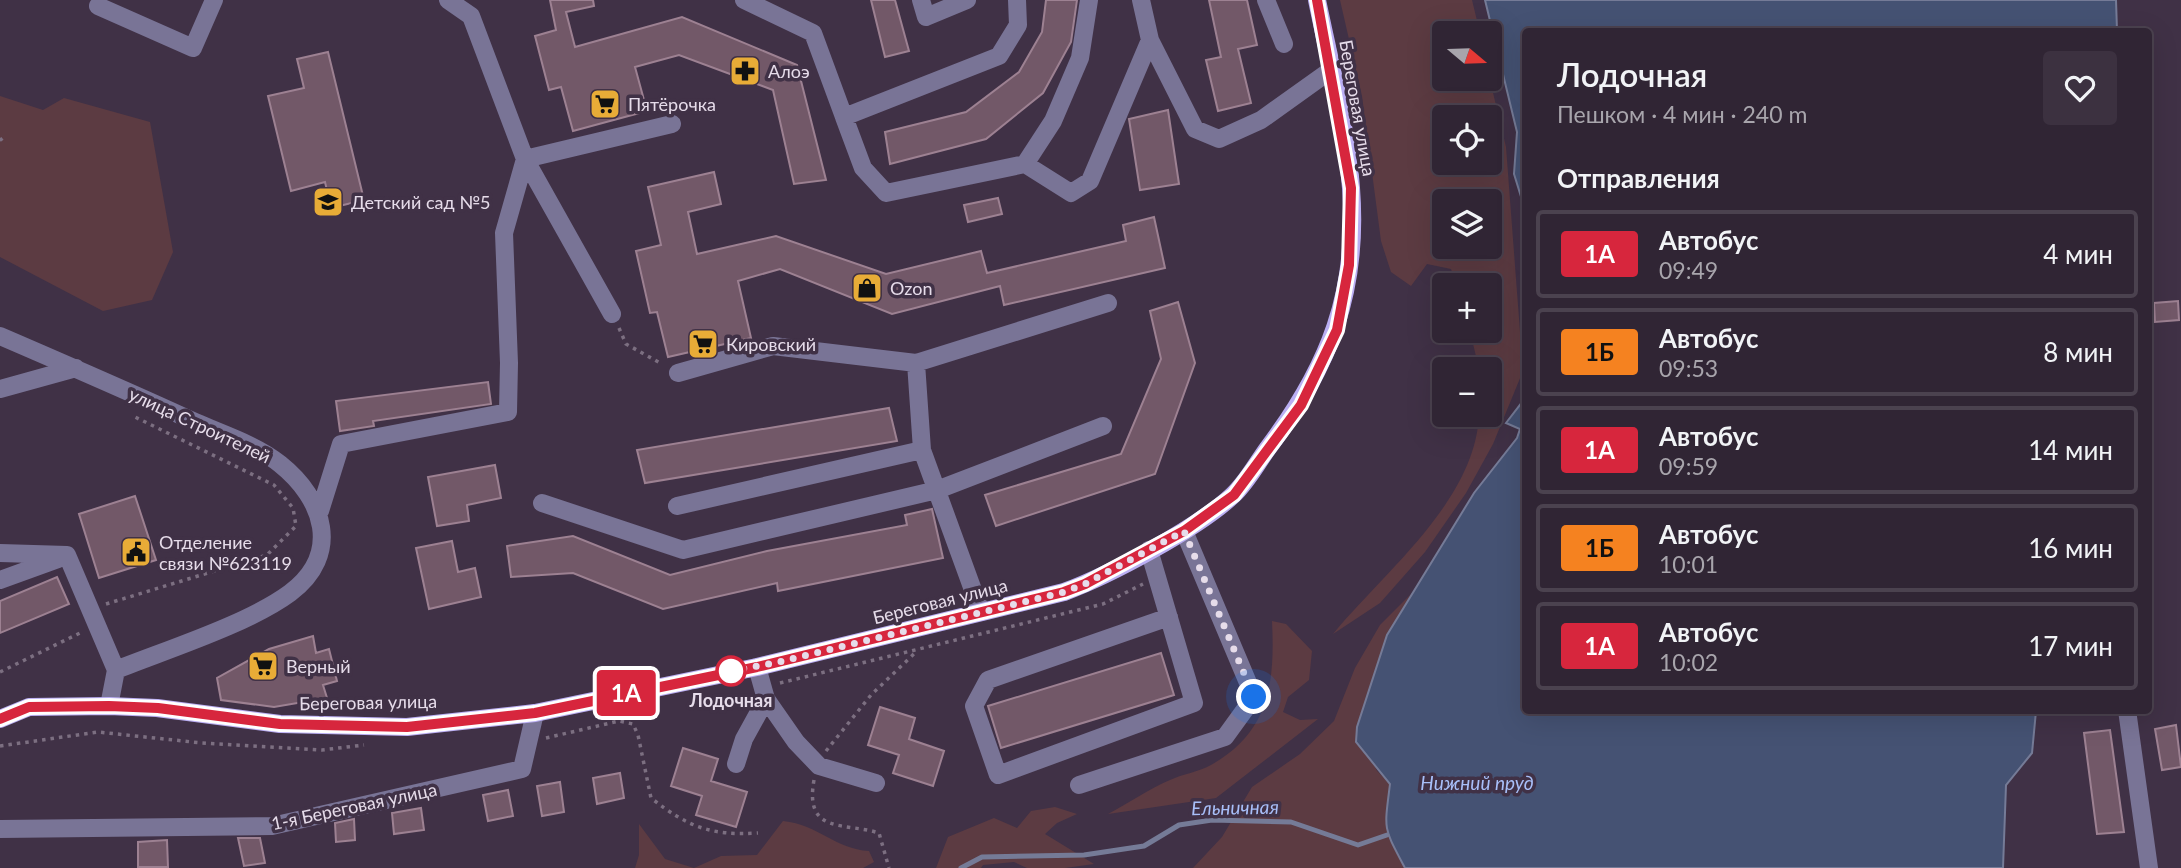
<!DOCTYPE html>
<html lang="ru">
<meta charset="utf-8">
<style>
:root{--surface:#302534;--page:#3c3140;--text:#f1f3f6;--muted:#a8a5ac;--line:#4b424f}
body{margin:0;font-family:Lato,sans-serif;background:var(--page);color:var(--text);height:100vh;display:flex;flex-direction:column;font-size:26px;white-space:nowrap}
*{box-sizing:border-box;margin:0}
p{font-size:23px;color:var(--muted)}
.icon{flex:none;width:38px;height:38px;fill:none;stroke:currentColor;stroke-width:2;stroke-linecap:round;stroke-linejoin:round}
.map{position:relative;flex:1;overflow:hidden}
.sheet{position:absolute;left:1522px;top:28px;width:630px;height:686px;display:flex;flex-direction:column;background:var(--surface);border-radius:7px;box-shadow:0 7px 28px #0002,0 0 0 2px var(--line)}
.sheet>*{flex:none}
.badge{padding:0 14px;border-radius:5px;font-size:24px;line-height:46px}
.needle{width:46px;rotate:109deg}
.buttons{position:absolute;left:1432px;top:21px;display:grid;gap:14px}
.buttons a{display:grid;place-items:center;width:70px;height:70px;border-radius:7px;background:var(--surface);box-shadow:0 7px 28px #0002,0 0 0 2px var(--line);font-size:35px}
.you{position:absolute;width:35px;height:35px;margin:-18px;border:5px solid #fff;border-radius:50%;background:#1a73e8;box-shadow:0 0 0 10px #1a73e833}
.map>.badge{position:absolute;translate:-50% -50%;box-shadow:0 0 0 4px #fff}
h2{padding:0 35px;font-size:26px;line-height:63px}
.round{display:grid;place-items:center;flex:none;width:74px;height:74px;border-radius:7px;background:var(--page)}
.head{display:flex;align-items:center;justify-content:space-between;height:119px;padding:0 35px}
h1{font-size:33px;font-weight:600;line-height:52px}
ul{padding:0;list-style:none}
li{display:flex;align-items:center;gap:21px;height:88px;margin:0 14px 10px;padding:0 21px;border:4px solid var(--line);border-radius:7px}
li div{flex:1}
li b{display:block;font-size:26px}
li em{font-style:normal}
li .badge{min-width:77px;font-weight:700;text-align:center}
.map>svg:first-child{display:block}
.green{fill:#5c3b42;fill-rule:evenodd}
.water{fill:#455273;stroke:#757b97;stroke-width:2}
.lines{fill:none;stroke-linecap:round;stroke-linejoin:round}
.stream{stroke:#757b97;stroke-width:5}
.building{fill:#725868;stroke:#9d8192;stroke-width:2}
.path{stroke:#7c6f81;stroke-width:3.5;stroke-dasharray:3.5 5;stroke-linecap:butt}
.minor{stroke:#797496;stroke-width:18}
.major{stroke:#baaef3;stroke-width:18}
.line-casing{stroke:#fff;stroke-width:16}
.line{stroke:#d7263d;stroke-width:10}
.walk{stroke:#e6dcea;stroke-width:7;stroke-dasharray:0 12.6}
.stop-dot{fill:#fff;stroke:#d7263d;stroke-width:3.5}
.labels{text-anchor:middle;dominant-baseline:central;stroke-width:7;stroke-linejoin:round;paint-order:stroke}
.poi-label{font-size:18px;fill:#e6dcea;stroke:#403146;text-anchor:start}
.street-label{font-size:18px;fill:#e6dcea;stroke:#403146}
.stop-label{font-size:18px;font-weight:bold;fill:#e6dcea;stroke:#403146}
.water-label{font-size:19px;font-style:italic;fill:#a8bff9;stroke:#403146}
</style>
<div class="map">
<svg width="2181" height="868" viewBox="0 0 2181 868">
<rect width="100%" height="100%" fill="#403146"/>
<path class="green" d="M 1340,0 L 1472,0 L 1480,33 L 1444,33 L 1444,79 L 1489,79 L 1489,76 L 1506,147 L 1523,371 L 1493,444 L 1466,493 L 1425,552 L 1380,603 L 1333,634 C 1385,571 1475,501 1479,415 L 1489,415 L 1489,369 L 1479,369 L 1470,331 L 1489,331 L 1489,285 L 1456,285 L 1451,269 L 1427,264 L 1411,286 L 1391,272 L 1381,241 L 1362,96 ZM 1489,117 L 1489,163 L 1444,163 L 1444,117 ZM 1489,201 L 1489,247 L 1444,247 L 1444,201 Z
M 0,96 L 43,110 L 64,98 L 150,122 L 173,252 L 152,300 L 103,311 L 0,257 Z
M 1411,594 L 1387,635 L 1357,727 L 1377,771 L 1391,784 C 1384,829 1385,828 1405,868 L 1193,868 L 1222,837 L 1252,787 L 1300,754 L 1334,721 L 1355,668 L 1380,625 Z
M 1272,621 L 1286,624 L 1312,651 L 1309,680 L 1288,697 L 1283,712 L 1300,720 L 1318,719 L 1216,798 L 1108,814 C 1129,803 1149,789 1170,780 C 1183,774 1198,772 1211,765 C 1270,732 1275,682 1272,621 Z
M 1055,807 L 1077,814 L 1057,823 L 1045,834 L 1094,864 L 1065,868 L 1027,868 L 1014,862 L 983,865 L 981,868 L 936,868 L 948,837 L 994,818 L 1017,828 L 1031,811 Z
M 783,821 C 819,825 835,849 869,851 L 874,862 L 863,868 L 694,868 L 721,856 L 757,855 Z
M 639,824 L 665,859 L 694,868 L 635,868 L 639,855 Z"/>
<path class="water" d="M 1485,0 L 2116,0 L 2117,31 L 1526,32 L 1526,213 L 1514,174 L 1517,132 Z
M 1526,397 L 1526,710 L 2036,711 L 2032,753 L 2006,785 L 2003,868 L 1405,868 C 1383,826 1384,832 1390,784 L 1356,742 L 1357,727 L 1387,635 L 1474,493 L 1517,438 L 1520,429 L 1506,423 Z"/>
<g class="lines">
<path class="stream" d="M 961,868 L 982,857 L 1084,855 L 1144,846 L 1179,825 L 1212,820 L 1291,822 L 1358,845 L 1387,835"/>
</g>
<path class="building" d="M 550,0 L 593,0 L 594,6 L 566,12 L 575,47 L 682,17 L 797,65 L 826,180 L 794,184 L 773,90 L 679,55 L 635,67 L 647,111 L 573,131 L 561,87 L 549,90 L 535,36 L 556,30 Z
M 871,0 L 895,0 L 909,51 L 885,57 Z
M 1046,0 L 1077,0 L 1071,42 L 1043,93 L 986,139 L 890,164 L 885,132 L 966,112 L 1019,72 L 1042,32 Z
M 1209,0 L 1247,0 L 1257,45 L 1238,49 L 1251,103 L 1218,111 L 1206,60 L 1221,57 Z
M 328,52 L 364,200 L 331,208 L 325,182 L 291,191 L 268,96 L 304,88 L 297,59 Z
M 1168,110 L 1179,184 L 1140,190 L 1129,119 Z
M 714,172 L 721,204 L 688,212 L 697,254 L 776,236 L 886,274 L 981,251 L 987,273 L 1126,241 L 1123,225 L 1154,217 L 1165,268 L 1004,305 L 1000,286 L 892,314 L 780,269 L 738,281 L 751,338 L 668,357 L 657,312 L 650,313 L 636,251 L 661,245 L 648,187 Z
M 998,198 L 1002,214 L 968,222 L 964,205 Z
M 2178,301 L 2179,320 L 2155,322 L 2154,303 Z
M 1178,302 L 1195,363 L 1155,474 L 996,526 L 985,495 L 1121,454 L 1161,359 L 1150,311 Z
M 488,382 L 491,404 L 373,421 L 374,426 L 340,431 L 336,401 Z
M 889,408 L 897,441 L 645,483 L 637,450 Z
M 495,465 L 501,498 L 467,505 L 469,521 L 437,526 L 428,477 Z
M 135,496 L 156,560 L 99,578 L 79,514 Z
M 932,509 L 943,558 L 778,591 L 777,583 L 663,609 L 573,573 L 511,577 L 507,546 L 573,536 L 670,575 L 767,551 L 907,525 L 905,515 Z
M 452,541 L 458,572 L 475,568 L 481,597 L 429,609 L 416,548 Z
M 57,577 L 69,604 L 0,633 L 0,601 Z
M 313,636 L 316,653 L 329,649 L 337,681 L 323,685 L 327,698 L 274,707 L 221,700 L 217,678 L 269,649 Z
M 1161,653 L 1174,695 L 1001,748 L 988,706 Z
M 880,707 L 915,718 L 909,739 L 944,751 L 933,786 L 893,773 L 899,755 L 868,745 Z
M 2176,725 L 2181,767 L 2162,770 L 2155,729 Z
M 2110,730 L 2124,832 L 2097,834 L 2084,733 Z
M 683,748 L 718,759 L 711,781 L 747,792 L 736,827 L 696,815 L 702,796 L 671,786 Z
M 620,773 L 624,798 L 597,804 L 593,778 Z
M 560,782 L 564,812 L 542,816 L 537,786 Z
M 508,790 L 513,816 L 488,821 L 483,795 Z
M 421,808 L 424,830 L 394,834 L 392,813 Z
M 354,819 L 355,840 L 336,842 L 335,823 Z
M 238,838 L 260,838 L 265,863 L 244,866 Z
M 167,840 L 168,867 L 138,867 L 138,842 Z"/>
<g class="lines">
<path class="path" d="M 0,138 L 4,143
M 619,328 L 626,344 L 662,364
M 106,604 L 267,555 L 296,526 L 293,508 L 274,485 L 135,417
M 0,672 L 82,632
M 780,683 L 1103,604 L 1143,584
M 546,738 L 619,721 L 633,724 L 638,735 L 651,798 C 688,827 711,836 758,833
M 0,746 L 98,732 L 202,743 L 322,750 L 364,745
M 826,751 L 871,695 L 917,651
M 814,780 C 804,835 845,822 879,833 L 889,868"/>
<path class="minor" d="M 744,0 L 813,33 L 844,117
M 921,0 L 926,17 L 967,0
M 1017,0 L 1018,25 L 999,56 L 844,117 L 863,168 L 886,193 L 1025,164 L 1071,193 L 1090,181 L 1150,40 L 1141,0
M 1266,0 L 1284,44
M 98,6 L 193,48 L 214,0
M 1150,40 L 1195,129 L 1219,139 L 1261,120 L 1331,70
M 1025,164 L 1053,121 L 1080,58 L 1089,0
M 612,314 L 525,159 L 672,124
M 0,336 C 65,364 130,392 195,422 C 222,434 257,445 280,464 C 324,499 342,554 290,593 C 248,624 166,650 116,670 L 109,706
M 916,363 L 922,450
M 678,373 L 773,346 L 916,363 L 1108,303
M 0,389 L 76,368
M 542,503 L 683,550 L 937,490 L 1103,426
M 677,506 L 922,450 L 981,612
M 320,511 L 341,444 L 508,412 L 509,363 L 504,233 L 525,159 L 471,16 L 448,0
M 1149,550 L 1194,703 L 998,775 L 974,706 L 988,680 L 1169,617
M 0,553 L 67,555 L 116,670
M 0,580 L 58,559
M 766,699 L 796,742 L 819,766 L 876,783
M 2127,710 L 2149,868
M 736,764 L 744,739 L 766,699 L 757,667
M 1079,785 L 1225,737 L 1254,697 L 1184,531
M 0,829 L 272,826 L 522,769 L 535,713"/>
<path class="major" d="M 0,719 L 29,707 L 109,706 L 157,708 L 280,724 L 407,727 L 535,713 L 757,667 L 1064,592 C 1110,575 1198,528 1233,495 C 1247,482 1257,463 1268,448 C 1329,367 1359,292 1351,188 C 1347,129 1329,59 1317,0"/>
</g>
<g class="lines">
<g class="line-casing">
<path id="line" d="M 0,719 L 29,707 L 109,706 L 158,708 L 280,724 L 407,727 L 535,713 L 757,667 L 1064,592 L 1085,584 L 1184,531 L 1234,495 L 1301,405 L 1337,330 L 1349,265 L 1351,188 L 1317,0"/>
</g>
<use href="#line" class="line"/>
<path class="walk" d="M 731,671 L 725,672 L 779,662 L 1064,592 L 1085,584 L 1184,531 L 1254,697"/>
</g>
<defs>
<g id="pharmacy-square" transform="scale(1.575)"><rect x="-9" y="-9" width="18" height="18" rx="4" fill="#e8ac37" stroke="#403146"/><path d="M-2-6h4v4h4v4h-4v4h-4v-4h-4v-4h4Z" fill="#111"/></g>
<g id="supermarket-square" transform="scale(1.575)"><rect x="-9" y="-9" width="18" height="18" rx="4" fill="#e8ac37" stroke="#403146"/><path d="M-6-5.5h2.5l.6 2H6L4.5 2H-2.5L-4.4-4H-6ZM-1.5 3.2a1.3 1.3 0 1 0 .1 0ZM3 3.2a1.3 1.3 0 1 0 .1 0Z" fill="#111"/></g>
<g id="school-square" transform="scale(1.575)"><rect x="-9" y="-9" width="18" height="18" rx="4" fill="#e8ac37" stroke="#403146"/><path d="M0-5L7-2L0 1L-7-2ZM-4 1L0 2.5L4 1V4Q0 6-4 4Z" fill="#111"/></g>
<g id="shop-square" transform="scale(1.575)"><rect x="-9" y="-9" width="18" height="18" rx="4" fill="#e8ac37" stroke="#403146"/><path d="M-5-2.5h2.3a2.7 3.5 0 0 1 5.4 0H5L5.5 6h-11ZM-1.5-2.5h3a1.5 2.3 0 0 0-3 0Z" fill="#111"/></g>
<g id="civic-square" transform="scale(1.575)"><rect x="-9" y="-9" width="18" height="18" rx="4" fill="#e8ac37" stroke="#403146"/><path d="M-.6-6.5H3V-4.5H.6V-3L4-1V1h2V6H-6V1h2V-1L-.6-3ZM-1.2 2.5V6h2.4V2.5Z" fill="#111"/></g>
</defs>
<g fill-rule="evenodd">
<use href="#pharmacy-square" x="745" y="71"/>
<use href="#supermarket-square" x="605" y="104"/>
<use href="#school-square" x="328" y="202"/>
<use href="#shop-square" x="867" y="288"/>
<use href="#supermarket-square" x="703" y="344"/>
<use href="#civic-square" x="136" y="552"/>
<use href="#supermarket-square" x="263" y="666"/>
</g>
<circle class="stop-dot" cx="731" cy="671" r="14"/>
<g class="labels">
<g class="poi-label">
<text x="768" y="71">Алоэ</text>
<text x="628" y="104">Пятёрочка</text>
<text x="351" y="202">Детский сад №5</text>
<text x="890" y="288">Ozon</text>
<text x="726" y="344">Кировский</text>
<text x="159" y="542">Отделение<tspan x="159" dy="21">связи №623119</tspan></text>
<text x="286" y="666">Верный</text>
</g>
<g class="street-label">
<text transform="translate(1358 108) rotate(80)">Береговая улица</text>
<text transform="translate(200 425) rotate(25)">улица Строителей</text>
<text transform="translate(940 601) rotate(-14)">Береговая улица</text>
<text transform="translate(368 702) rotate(-1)">Береговая улица</text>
<text transform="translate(354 806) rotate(-12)">1-я Береговая улица</text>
</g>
<g class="stop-label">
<text x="731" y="700">Лодочная</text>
</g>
<g class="water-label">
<text x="1477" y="782">Нижний пруд</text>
<text transform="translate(1235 807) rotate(-1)">Ельничная</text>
</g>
</g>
</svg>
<div class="buttons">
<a><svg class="needle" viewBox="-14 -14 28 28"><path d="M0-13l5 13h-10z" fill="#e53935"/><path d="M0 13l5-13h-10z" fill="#a8a5ac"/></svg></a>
<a><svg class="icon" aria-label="locate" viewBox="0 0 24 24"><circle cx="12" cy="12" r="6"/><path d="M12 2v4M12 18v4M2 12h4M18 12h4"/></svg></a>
<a><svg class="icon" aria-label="layers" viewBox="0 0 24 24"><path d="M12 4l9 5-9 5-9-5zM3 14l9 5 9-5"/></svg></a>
<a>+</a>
<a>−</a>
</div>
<div class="you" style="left:1254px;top:697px"></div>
<b class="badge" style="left:626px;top:693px;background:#d7263d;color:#fff">1А</b>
<section class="sheet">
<div class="head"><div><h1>Лодочная</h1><p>Пешком · 4 мин · 240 m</p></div><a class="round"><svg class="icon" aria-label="heart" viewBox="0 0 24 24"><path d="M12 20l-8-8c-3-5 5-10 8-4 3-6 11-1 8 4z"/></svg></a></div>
<h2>Отправления</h2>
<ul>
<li><span class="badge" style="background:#d7263d;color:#fff">1А</span><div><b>Автобус</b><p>09:49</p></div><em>4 мин</em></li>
<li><span class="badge" style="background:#f58220;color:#111">1Б</span><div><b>Автобус</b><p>09:53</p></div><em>8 мин</em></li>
<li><span class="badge" style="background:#d7263d;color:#fff">1А</span><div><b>Автобус</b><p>09:59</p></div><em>14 мин</em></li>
<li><span class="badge" style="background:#f58220;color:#111">1Б</span><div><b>Автобус</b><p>10:01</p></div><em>16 мин</em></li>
<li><span class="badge" style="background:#d7263d;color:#fff">1А</span><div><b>Автобус</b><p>10:02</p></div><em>17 мин</em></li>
</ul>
</section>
</div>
